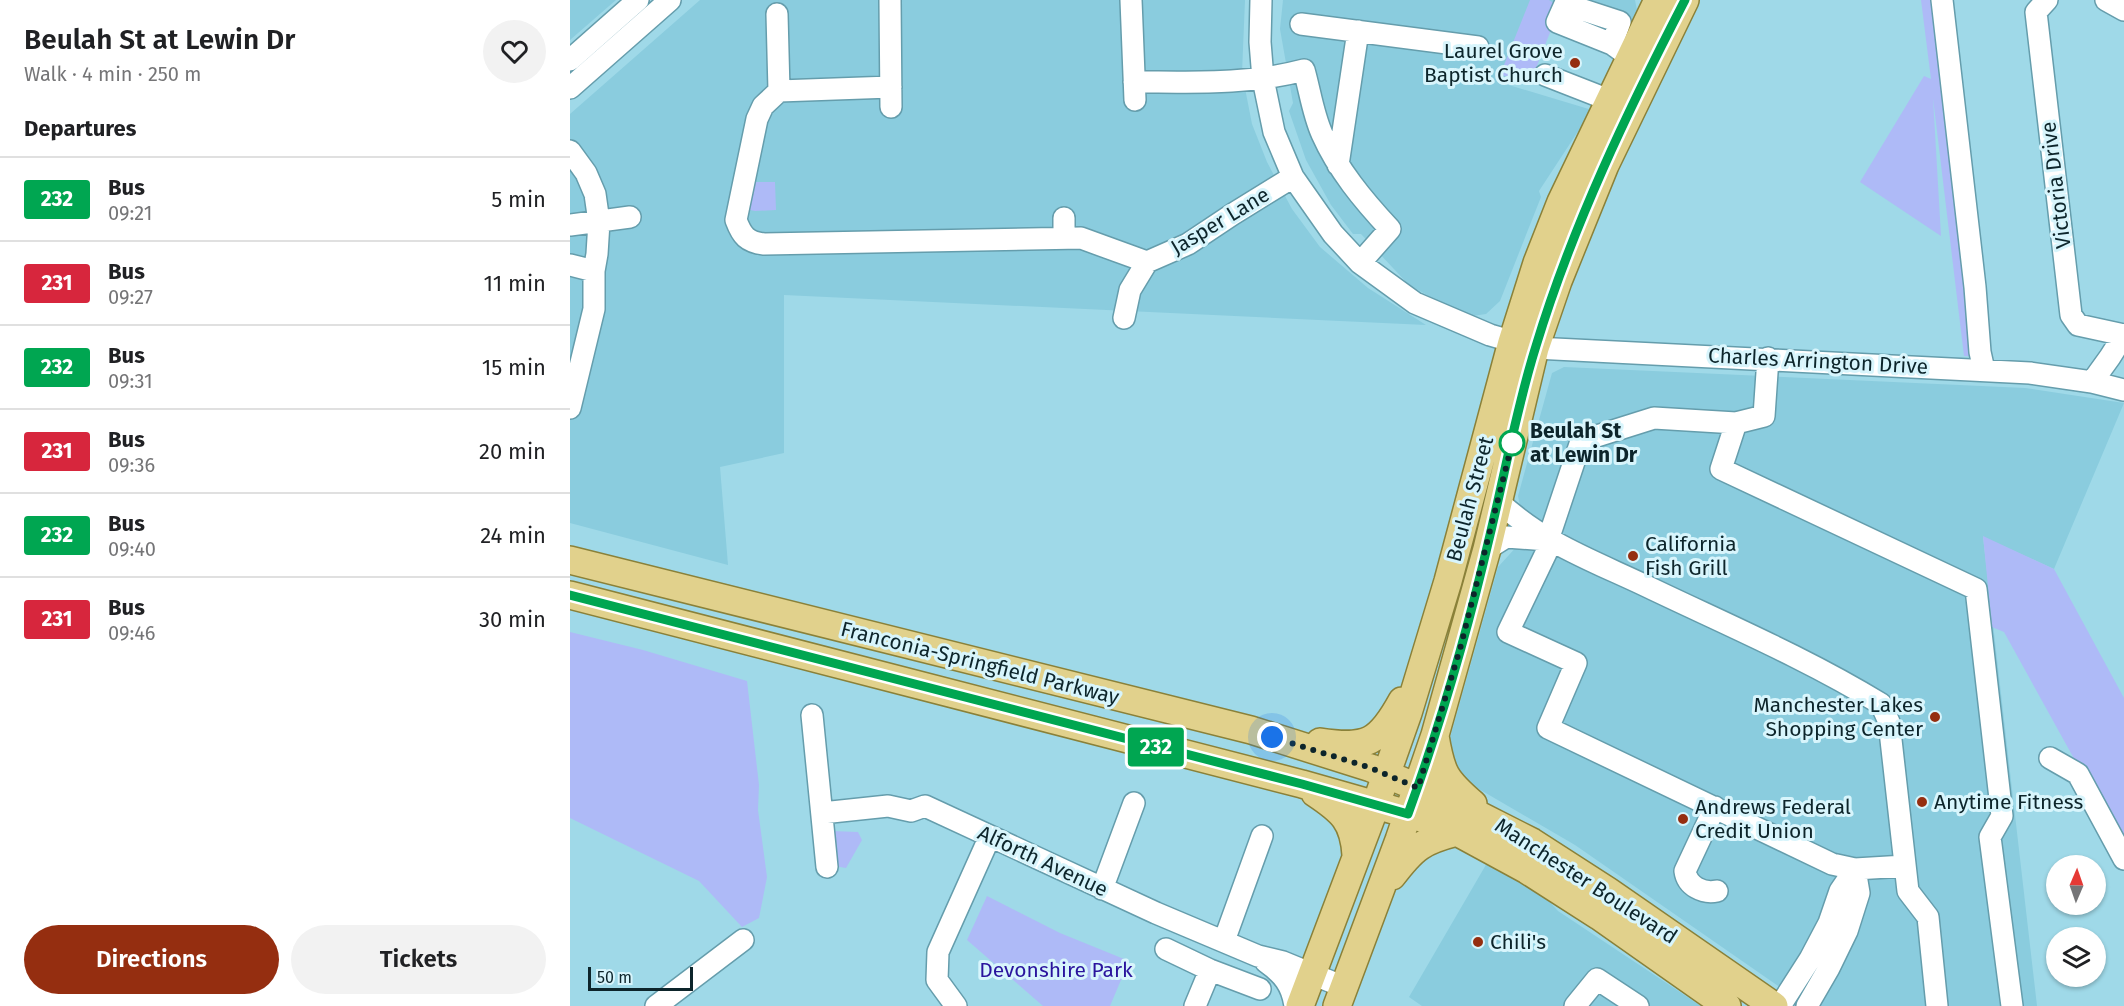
<!DOCTYPE html>
<meta charset="utf-8">
<style>
:root{--surface:#fff;--page:#f2f2f2;--text:#202124;--muted:#757577;--line:#e0e0e0;--accent:#952e10}
body{margin:0;font-family:"Fira Sans",sans-serif;background:var(--page);color:var(--text);height:100vh;display:flex;flex-direction:column;font-size:22px;white-space:nowrap}
*{box-sizing:border-box;margin:0}
p{font-size:20px;color:var(--muted)}
.icon{flex:none;width:33px;height:33px;fill:none;stroke:currentColor;stroke-width:2;stroke-linecap:round;stroke-linejoin:round}
.map{position:relative;flex:1;overflow:hidden}
.side{display:flex;flex-direction:column;background:var(--surface);width:570px}
.side>*{flex:none}
.badge{padding:0 12px;border-radius:4px;font-size:21px;line-height:39px}
.needle{width:39px;rotate:2deg}
.buttons{position:absolute;left:1476px;top:855px;display:grid;gap:12px}
.buttons a{display:grid;place-items:center;width:60px;height:60px;border-radius:50%;background:var(--surface);box-shadow:0 2px 4px #0004;font-size:30px}
.scale{position:absolute;left:18px;bottom:15px;width:105px;box-sizing:border-box;padding-left:6px;border:3px solid #0d252b;border-top:0;font-size:16px;line-height:21px;white-space:nowrap;color:#0d252b;-webkit-text-stroke:4px #d8f5fc;paint-order:stroke}
.you{position:absolute;width:30px;height:30px;margin:-15px;border:4px solid #fff;border-radius:50%;background:#1a73e8;box-shadow:0 0 0 9px #1a73e833}
.map>.badge{position:absolute;translate:-50% -50%;box-shadow:0 0 0 3px #fff}
h2{padding:0 24px;font-size:22px;line-height:54px}
.round{display:grid;place-items:center;flex:none;width:63px;height:63px;border-radius:32px;background:var(--page)}
.summary{display:flex;align-items:center;justify-content:space-between;height:102px;padding:0 24px}
h1{font-size:28px;font-weight:600;line-height:45px}
.action{display:flex;gap:12px;margin-top:auto;padding:12px 24px}
.action a{flex:1;height:69px;border-radius:36px;background:var(--accent);color:#fff;font-size:24px;font-weight:600;line-height:69px;text-align:center}
.action a+a{background:var(--page);color:var(--text)}
ul{padding:0;list-style:none}
li{display:flex;align-items:center;gap:18px;height:84px;padding:0 24px;border-top:2px solid var(--line)}
li div{flex:1}
li b{display:block;font-size:22px}
li em{font-style:normal}
li .badge{min-width:66px;font-weight:700;text-align:center}
main{display:flex;flex:1;min-height:0}
.map>svg:first-child{display:block}
.built{fill:#8accde}
.green{fill:#aebaf7}
.lines{fill:none;stroke-linecap:round;stroke-linejoin:round}
.minor-casing{stroke:#659dac;stroke-width:24}
.major-casing{stroke:#8a8139;stroke-width:30}
.minor{stroke:#fff;stroke-width:21}
.major{stroke:#e1d18c;stroke-width:27}
.line-casing{stroke:#fff;stroke-width:14}
.line{stroke:#00a651;stroke-width:9}
.walk{stroke:#0d252b;stroke-width:6;stroke-dasharray:0 10.8}
.poi-dot{fill:#952e10;stroke:#d8f5fc;stroke-width:2}
.stop-dot{fill:#fff;stroke:#00a651;stroke-width:3}
.labels{text-anchor:middle;dominant-baseline:central;stroke-width:6;stroke-linejoin:round;paint-order:stroke}
.poi-label{font-size:21px;fill:#0d252b;stroke:#d8f5fc;text-anchor:start}
.street-label{font-size:21px;fill:#0d252b;stroke:#d8f5fc}
.stop-label{font-size:21px;font-weight:bold;fill:#0d252b;stroke:#d8f5fc;text-anchor:start}
.park-label{font-size:21px;fill:#2a149d;stroke:#d8f5fc}
</style>
<main>
<section class="side">
<div class="summary"><div><h1>Beulah St at Lewin Dr</h1><p>Walk · 4 min · 250 m</p></div><a class="round"><svg class="icon" aria-label="heart" viewBox="0 0 24 24"><path d="M12 20l-8-8c-3-5 5-10 8-4 3-6 11-1 8 4z"/></svg></a></div>
<h2>Departures</h2>
<ul>
<li><span class="badge" style="background:#00a651;color:#fff">232</span><div><b>Bus</b><p>09:21</p></div><em>5 min</em></li>
<li><span class="badge" style="background:#d7263d;color:#fff">231</span><div><b>Bus</b><p>09:27</p></div><em>11 min</em></li>
<li><span class="badge" style="background:#00a651;color:#fff">232</span><div><b>Bus</b><p>09:31</p></div><em>15 min</em></li>
<li><span class="badge" style="background:#d7263d;color:#fff">231</span><div><b>Bus</b><p>09:36</p></div><em>20 min</em></li>
<li><span class="badge" style="background:#00a651;color:#fff">232</span><div><b>Bus</b><p>09:40</p></div><em>24 min</em></li>
<li><span class="badge" style="background:#d7263d;color:#fff">231</span><div><b>Bus</b><p>09:46</p></div><em>30 min</em></li>
</ul>
<div class="action"><a>Directions</a><a>Tickets</a></div>
</section>
<div class="map">
<svg width="1554" height="1006" viewBox="0 0 1554 1006">
<rect width="100%" height="100%" fill="#9fd9e8"/>
<path class="built" d="M 0,0 L 46,0 L 0,40 Z
M 130,0 L 675,0 L 672,73 L 682,124 L 697,162 L 722,209 L 750,247 L 798,288 L 856,325 L 214,295 L 214,453 L 150,467 L 158,565 L 0,523 L 0,114 Z
M 713,0 L 1065,0 L 1068,15 L 1059,28 L 971,4 L 932,83 L 1022,110 L 969,191 L 971,197 L 930,301 L 916,314 L 902,316 L 886,311 L 839,285 L 791,234 L 783,234 L 761,205 L 736,160 L 719,111 L 723,103 L 710,29 Z
M 994,367 L 1455,388 L 1554,403 L 1484,569 L 1413,537 L 1467,1006 L 1237,1006 L 1005,845 L 890,778 L 878,745 L 928,567 L 949,544 L 951,511 L 948,496 L 982,373 Z
M 917,863 L 973,895 L 988,911 L 1131,1006 L 852,1006 L 839,997 Z"/>
<path class="green" d="M 960,0 L 979,0 L 990,7 L 961,81 L 930,75 Z
M 1351,0 L 1379,0 L 1418,357 L 1394,356 L 1363,98 L 1371,236 L 1290,182 L 1354,76 L 1361,79 Z
M 182,182 L 205,182 L 206,210 L 185,211 L 175,209 Z
M 1413,536 L 1484,569 L 1554,698 L 1554,849 L 1434,632 L 1422,627 Z
M 0,632 L 73,650 L 177,681 L 189,785 L 188,810 L 197,877 L 189,918 L 172,927 L 129,881 L 0,818 Z
M 261,831 L 288,832 L 292,840 L 276,868 L 264,866 Z
M 417,896 L 490,933 L 559,961 L 540,1006 L 473,1006 L 397,940 Z"/>
<g class="lines">
<g class="minor-casing">
<path id="minor" d="M 320,0 L 321,107
M 561,0 L 565,100
M 691,0 L 690,42 L 693,79 L 704,132 L 723,177 L 763,234 L 790,263 L 845,303 L 920,335 L 965,348 L 1460,373 L 1522,382 L 1554,390
M 1372,0 L 1405,287 L 1410,352 L 1414,370
M 1477,0 L 1466,12 L 1501,315 L 1508,325 L 1554,335
M 1536,0 L 1554,10
M 207,14 L 209,91
M 731,24 L 908,47
M 1042,44 L 1050,22 L 995,4 L 987,22 L 1042,44 L 1060,57
M 0,60 L 68,0
M 975,75 L 1039,100
M 564,82 C 621,82 678,85 734,70 C 740,91 743,114 752,134 C 768,170 793,200 820,229 L 790,263
M 321,87 L 209,91 L 193,106 L 187,119 L 166,220 C 172,236 177,242 194,244 L 511,238 L 577,262
M 0,88 L 100,0
M 0,151 L 16,173 L 25,194 L 29,222 L 27,254 L 24,271 L 24,309 L 0,408
M 768,165 L 788,31
M 0,225 L 60,217
M 494,238 L 494,218
M 577,262 L 618,244 L 663,214 L 723,177
M 0,265 L 24,271
M 554,318 L 560,290 L 577,262
M 1522,382 L 1540,357 L 1554,335
M 1166,423 L 1194,416 L 1198,358
M 928,501 C 971,542 1021,560 1074,585 C 1153,623 1236,658 1311,704 L 1319,722 L 1338,891 L 1358,917 L 1367,1006
M 917,549 L 936,537 L 977,540
M 242,715 L 257,867
M 1480,758 L 1508,774 L 1554,859
M 1145,807 L 1115,871 C 1117,886 1133,894 1147,891
M 252,813 L 318,806 L 341,811 L 355,806 L 586,913 L 688,956 L 713,962 L 774,987
M 1335,866 L 1285,869 L 1262,864 L 978,728 L 1006,663 L 938,632 L 976,553 L 978,540 L 1011,441 L 1084,418 L 1166,423 L 1151,469 L 1406,589 L 1432,816 L 1420,837 L 1442,1006
M 532,889 L 564,803
M 654,941 L 692,836
M 596,949 L 640,970 L 690,989
M 696,962 C 713,974 722,985 725,1006
M 86,1006 L 173,940
M 386,1006 L 367,980 L 368,952 L 420,836
M 625,1006 L 640,970
M 1005,1006 L 1027,979 L 1068,1006
M 1210,1006 L 1240,959 L 1259,923 L 1270,891 L 1285,869
M 1237,1006 L 1259,968 L 1277,931 L 1289,893 L 1285,869"/>
</g>
<g class="major-casing">
<path id="major" d="M 0,560 L 681,730 L 801,768 L 885,803 L 962,842 L 1038,891 L 1204,1006
M 0,595 L 732,784 L 855,819 L 887,832 L 957,870 L 1029,916 L 1157,1006
M 865,736 C 871,773 875,780 903,804
M 750,742 C 797,749 809,743 832,701
M 745,793 C 772,811 784,821 786,855
M 822,876 C 844,847 852,841 887,832
M 730,1006 L 801,818 L 838,713 L 878,581 L 942,342 L 967,263 L 991,202 L 1088,0
M 767,1006 L 829,840 L 865,735 L 917,549 L 965,348 L 988,281 L 1035,165 L 1115,0"/>
</g>
<use href="#minor" class="minor"/>
<use href="#major" class="major"/>
</g>
<g class="lines">
<g class="line-casing">
<path id="line" d="M 0,595 L 732,784 L 838,814 C 871,723 898,629 920,535 C 935,473 947,406 966,346 C 1002,227 1058,110 1115,0"/>
</g>
<use href="#line" class="line"/>
<path class="walk" d="M 702,737 L 801,768 L 848,788 L 890,649 L 944,436 L 942,443"/>
</g>
<g class="poi-dot">
<circle cx="1005" cy="63" r="6"/>
<circle cx="1063" cy="556" r="6"/>
<circle cx="1365" cy="717" r="6"/>
<circle cx="1352" cy="802" r="6"/>
<circle cx="1113" cy="819" r="6"/>
<circle cx="908" cy="942" r="6"/>
</g>
<circle class="stop-dot" cx="942" cy="443" r="12"/>
<g class="labels">
<g class="poi-label">
<text x="993" y="51" text-anchor="end">Laurel Grove<tspan x="993" dy="24">Baptist Church</tspan></text>
<text x="1075" y="544">California<tspan x="1075" dy="24">Fish Grill</tspan></text>
<text x="1353" y="705" text-anchor="end">Manchester Lakes<tspan x="1353" dy="24">Shopping Center</tspan></text>
<text x="1364" y="802">Anytime Fitness</text>
<text x="1125" y="807">Andrews Federal<tspan x="1125" dy="24">Credit Union</tspan></text>
<text x="920" y="942">Chili's</text>
</g>
<g class="street-label">
<text transform="translate(1486 185) rotate(-97)">Victoria Drive</text>
<text transform="translate(650 221) rotate(-31)">Jasper Lane</text>
<text transform="translate(1248 361) rotate(3)">Charles Arrington Drive</text>
<text transform="translate(900 499) rotate(-75)">Beulah Street</text>
<text transform="translate(410 663) rotate(14)">Franconia-Springfield Parkway</text>
<text transform="translate(473 861) rotate(25)">Alforth Avenue</text>
<text transform="translate(1016 881) rotate(33)">Manchester Boulevard</text>
</g>
<g class="stop-label">
<text x="960" y="431">Beulah St<tspan x="960" dy="24">at Lewin Dr</tspan></text>
</g>
<g class="park-label">
<text x="486" y="970">Devonshire Park</text>
</g>
</g>
</svg>
<div class="buttons">
<a><svg class="needle" viewBox="-14 -14 28 28"><path d="M0-13l5 13h-10z" fill="#e53935"/><path d="M0 13l5-13h-10z" fill="#757577"/></svg></a>
<a><svg class="icon" aria-label="layers" viewBox="0 0 24 24"><path d="M12 4l9 5-9 5-9-5zM3 14l9 5 9-5"/></svg></a>
</div>
<div class="scale">50 m</div>
<div class="you" style="left:702px;top:737px"></div>
<b class="badge" style="left:586px;top:747px;background:#00a651;color:#fff">232</b>
</div>
</main>
